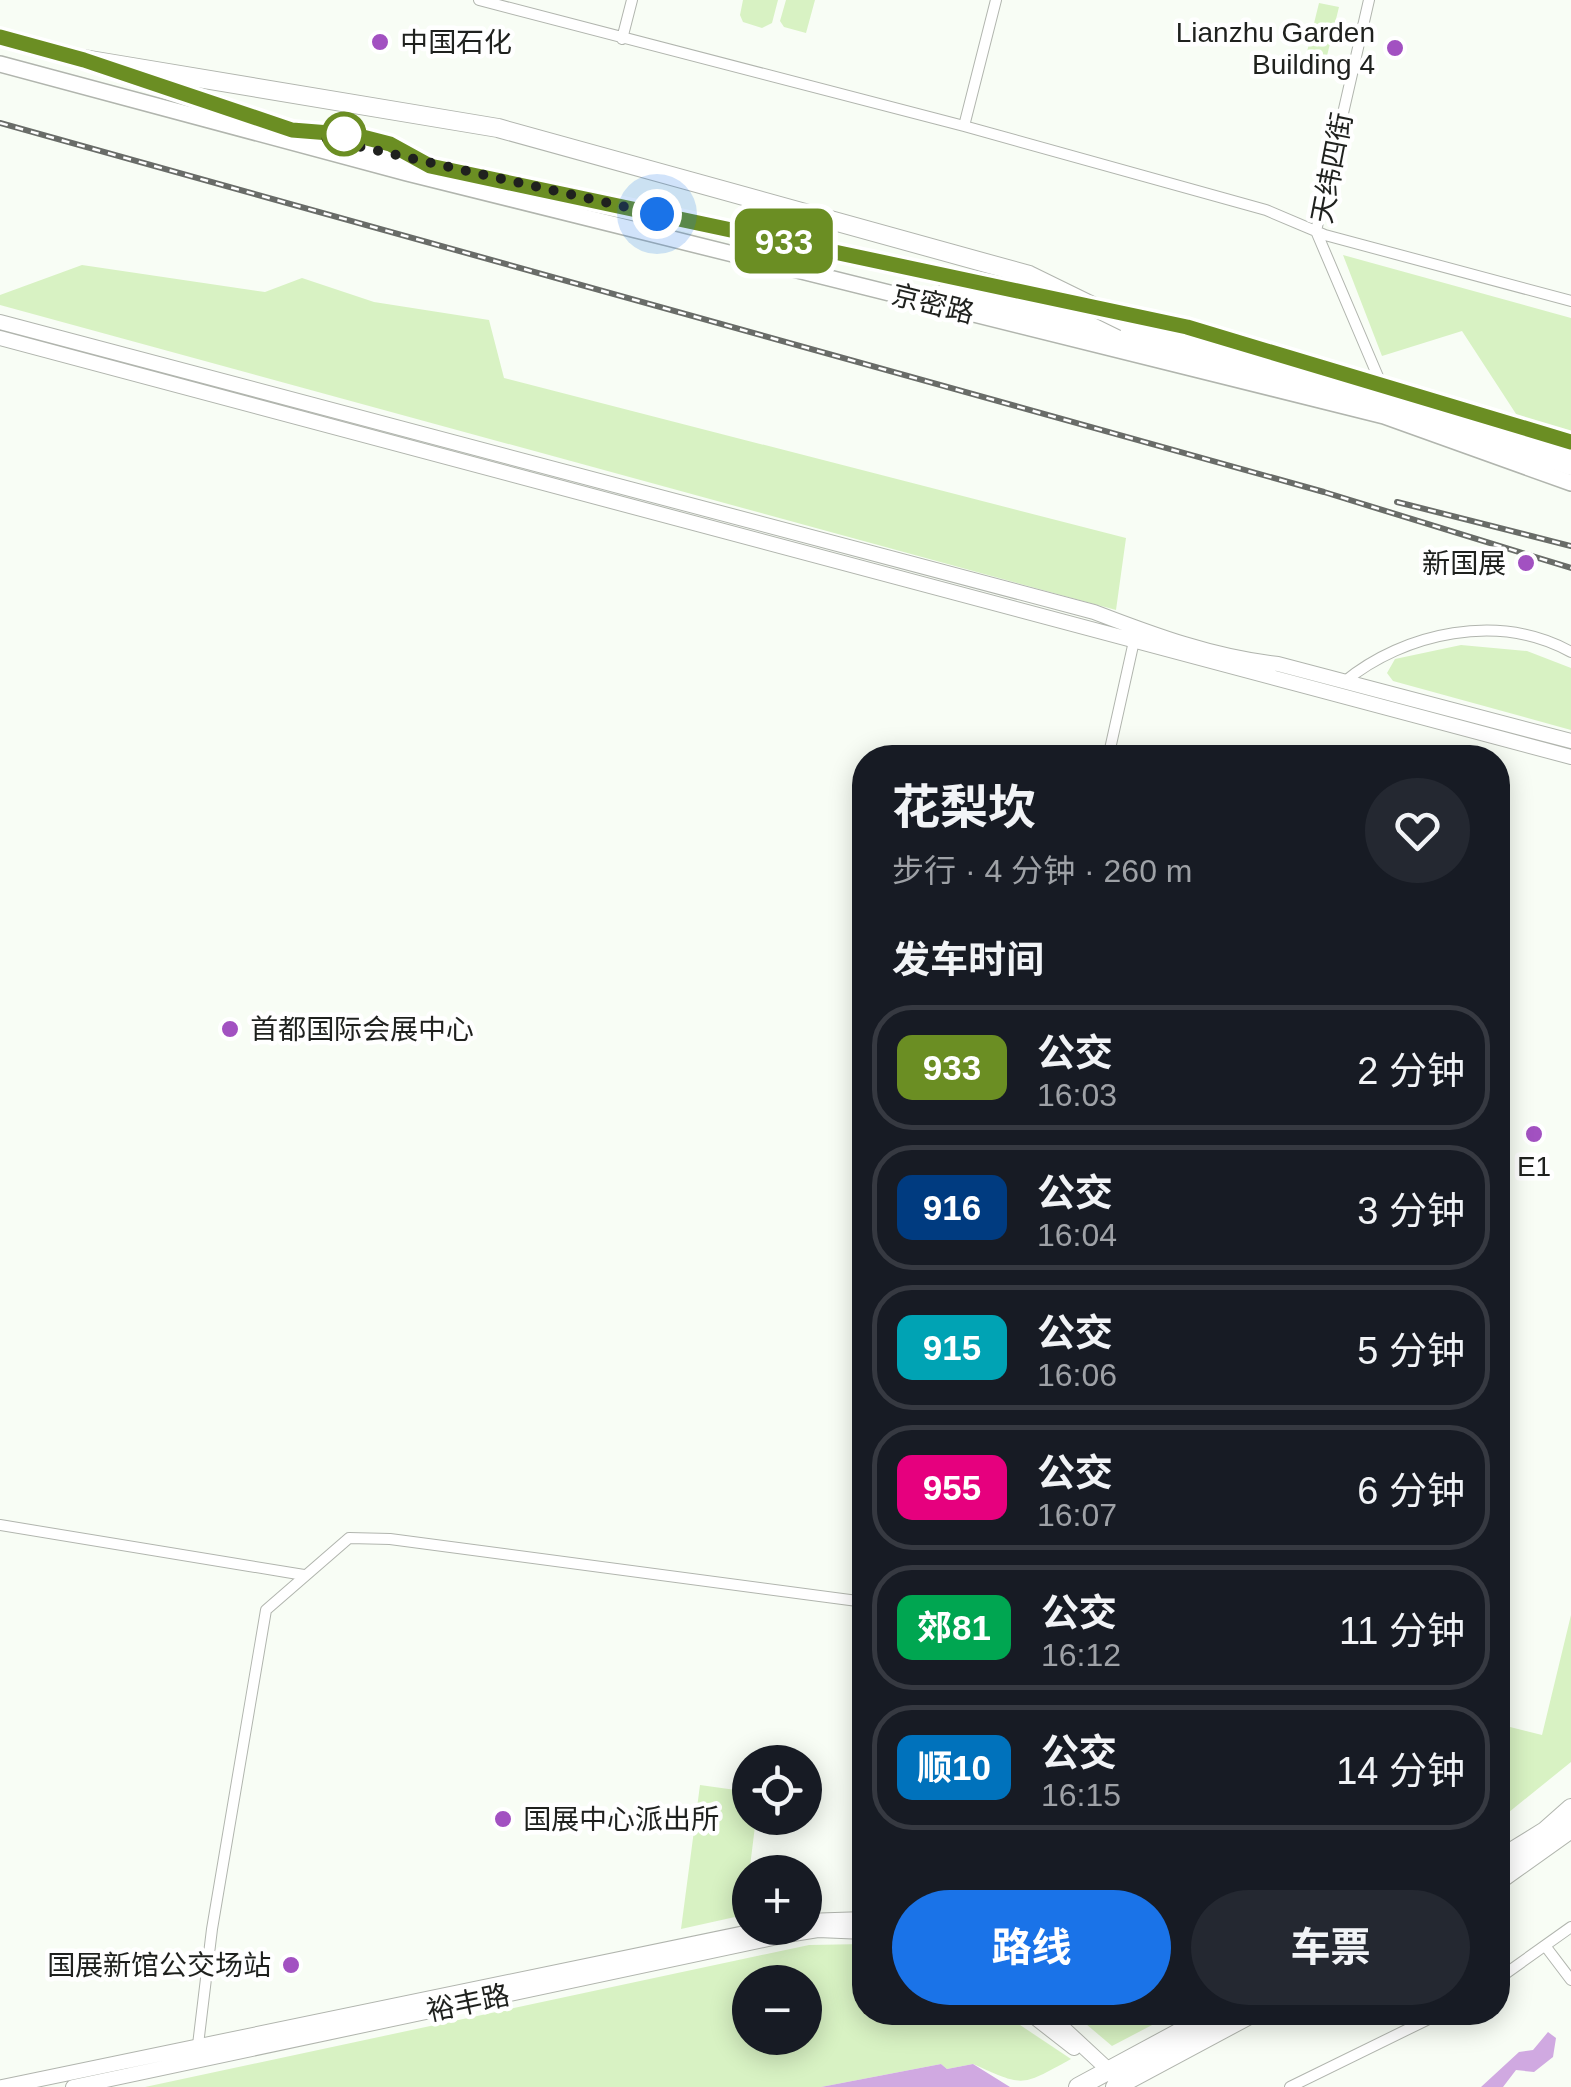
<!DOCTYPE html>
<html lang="zh">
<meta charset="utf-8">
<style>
:root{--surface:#171b24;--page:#242831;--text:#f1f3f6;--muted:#9ea1a6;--line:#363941;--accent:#1a73e8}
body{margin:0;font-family:Arial,"Noto Sans SC",sans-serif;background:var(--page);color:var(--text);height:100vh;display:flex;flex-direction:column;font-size:38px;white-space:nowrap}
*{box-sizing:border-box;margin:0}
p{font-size:32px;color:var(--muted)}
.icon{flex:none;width:55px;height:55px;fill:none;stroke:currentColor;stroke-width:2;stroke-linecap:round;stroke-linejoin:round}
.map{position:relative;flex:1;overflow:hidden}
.details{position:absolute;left:852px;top:745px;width:658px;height:1280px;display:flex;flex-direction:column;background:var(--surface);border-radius:40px;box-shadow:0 5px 25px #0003}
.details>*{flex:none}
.badge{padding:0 20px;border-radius:15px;font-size:35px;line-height:65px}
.buttons{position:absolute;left:732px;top:1745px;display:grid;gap:20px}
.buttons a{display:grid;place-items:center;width:90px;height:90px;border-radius:50%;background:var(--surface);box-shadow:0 5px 25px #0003;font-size:50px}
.you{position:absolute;width:50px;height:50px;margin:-25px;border:8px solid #fff;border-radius:50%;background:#1a73e8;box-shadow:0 0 0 15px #1a73e833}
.map>.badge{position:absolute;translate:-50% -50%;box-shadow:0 0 0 5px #fff}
h2{padding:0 40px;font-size:38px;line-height:90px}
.round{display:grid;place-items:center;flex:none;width:105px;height:105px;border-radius:52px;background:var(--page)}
.overview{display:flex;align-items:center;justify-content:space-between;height:170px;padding:0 40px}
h1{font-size:48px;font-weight:700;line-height:75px}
.primary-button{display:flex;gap:20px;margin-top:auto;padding:20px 40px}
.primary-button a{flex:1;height:115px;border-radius:60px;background:var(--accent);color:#fff;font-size:40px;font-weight:700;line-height:115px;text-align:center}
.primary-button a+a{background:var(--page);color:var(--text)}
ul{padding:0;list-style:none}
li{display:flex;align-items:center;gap:30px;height:125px;margin:0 20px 15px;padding:0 20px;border:5px solid var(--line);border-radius:40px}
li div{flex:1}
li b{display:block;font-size:38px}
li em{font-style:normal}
li .badge{min-width:110px;font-weight:700;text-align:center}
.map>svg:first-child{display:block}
.green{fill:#d8f2c3;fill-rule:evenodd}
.water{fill:#d0a9e1}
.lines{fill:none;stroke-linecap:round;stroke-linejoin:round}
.minor-casing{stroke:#b1b5ae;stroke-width:12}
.tertiary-casing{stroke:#b1b5ae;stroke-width:16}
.secondary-casing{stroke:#b1b5ae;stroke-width:18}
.primary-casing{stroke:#b1b5ae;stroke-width:20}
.trunk-casing{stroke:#b1b5ae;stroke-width:20}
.minor{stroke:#fff;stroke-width:10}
.tertiary{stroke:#fff;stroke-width:14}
.secondary{stroke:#fff;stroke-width:15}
.primary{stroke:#fff;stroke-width:18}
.trunk{stroke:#fff;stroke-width:18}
.rail-casing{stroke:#696c68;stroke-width:6}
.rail{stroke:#fff;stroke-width:2.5;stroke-dasharray:8;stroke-linecap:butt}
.trunk-bridge-casing{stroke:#b1b5ae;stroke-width:20;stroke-linecap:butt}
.trunk-bridge{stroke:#fff;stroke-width:18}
.line-casing{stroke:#fff;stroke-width:22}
.line{stroke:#6b8e23;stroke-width:15}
.walk{stroke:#1f211e;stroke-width:10;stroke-dasharray:0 18}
.poi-dot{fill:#a251c1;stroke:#fff;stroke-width:4}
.stop-dot{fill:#fff;stroke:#6b8e23;stroke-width:5}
.labels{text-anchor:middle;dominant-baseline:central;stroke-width:9;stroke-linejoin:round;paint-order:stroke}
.poi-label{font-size:28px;fill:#1f211e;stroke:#fff;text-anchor:end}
.street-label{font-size:28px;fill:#1f211e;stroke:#fff}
</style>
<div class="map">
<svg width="1571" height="2087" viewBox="0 0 1571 2087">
<rect width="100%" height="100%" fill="#f8fdf5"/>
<path class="green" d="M 743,0 L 778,0 L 772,23 L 762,28 L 743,22 L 740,15 Z
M 786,0 L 815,0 L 806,33 L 784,27 L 780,21 Z
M 1319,3 L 1339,7 L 1324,68 L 1305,60 Z
M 1343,255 L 1571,318 L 1571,451 L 1533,440 L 1462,331 L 1382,356 Z
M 82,265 L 265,292 L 302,278 L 374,302 L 489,320 L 504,378 L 1126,538 L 1116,610 L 0,305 L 0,295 Z
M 1461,645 L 1527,651 L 1571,668 L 1571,730 L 1393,681 L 1387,673 L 1395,659 Z
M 1571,1615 L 1571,1762 L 1498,1821 L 1498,1724 L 1542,1735 Z
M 700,1785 L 750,1792 L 750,1818 L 756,1818 L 744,1915 L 681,1929 Z
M 865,1944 L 865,2012 L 1002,2013 L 1071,2059 C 1020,2087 1025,2087 973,2064 L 947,2069 L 941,2064 L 821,2087 L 145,2087 L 809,1945 ZM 750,1982 L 805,1982 L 805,2038 L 750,2038 Z
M 1073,2013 L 1175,2013 L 1112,2046 Z"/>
<path class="water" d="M 1548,2032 L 1556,2038 L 1553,2057 L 1534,2072 L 1516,2070 L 1503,2087 L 1481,2087 L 1519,2052 L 1533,2050 Z
M 941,2064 L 947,2069 L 973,2064 L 1010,2087 L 821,2087 Z"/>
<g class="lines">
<g class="minor-casing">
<path id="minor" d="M 479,0 L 964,126 L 1266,210 L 1325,235 L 1571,301
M 1369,0 L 1316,231 L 1382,386
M 622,39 L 632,0
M 964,126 L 996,0
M 1344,682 C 1405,632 1499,612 1571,652
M 1108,758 L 1134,641
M 0,1525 L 304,1575
M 1546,1947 L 1571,1980
M 1498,1979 L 1571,1927
M 197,2053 L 212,1929 L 266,1610 L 349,1538 L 390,1539 L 865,1602
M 1290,2087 L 1443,2012"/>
</g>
<g class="tertiary-casing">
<path id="tertiary" d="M 0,322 L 1094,612 C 1154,635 1213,657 1278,664 L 1571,741
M 0,338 L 1571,757
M 805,1921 L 865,1919
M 1028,2012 L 1074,2048
M 1046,2012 L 1115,2076
M 2,2087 L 769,1928
M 73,2087 L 787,1935 L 818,1930 L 865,1932"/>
</g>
<g class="secondary-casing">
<path id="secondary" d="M 0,37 L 92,62
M 0,64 L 407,173 L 1384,416 L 1571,483
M 113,69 L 292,130 L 430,166 L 959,279
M 1113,312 L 1187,327 L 1303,363"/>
</g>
<g class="primary-casing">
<path id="primary" d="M 1498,1860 L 1545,1831 L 1571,1808
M 1498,1881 L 1571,1829
M 1078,2087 L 1217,2012
M 1115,2087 L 1255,2012"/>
</g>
<g class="trunk-casing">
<path id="trunk" d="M 949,280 L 1410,398 L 1571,449
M 946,292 L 1406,410 L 1571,466"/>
</g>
<use href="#minor" class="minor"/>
<use href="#tertiary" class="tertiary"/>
<use href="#secondary" class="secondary"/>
<use href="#primary" class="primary"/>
<use href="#trunk" class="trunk"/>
<g class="rail-casing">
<path id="rail" d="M 0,123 L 1324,492 L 1571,568
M 1397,502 L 1571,546"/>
</g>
<use href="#rail" class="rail"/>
<g class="trunk-bridge-casing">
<path id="trunk-bridge" d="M 84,59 L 498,128 L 1029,275 L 1125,322"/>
</g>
<use href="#trunk-bridge" class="trunk-bridge"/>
</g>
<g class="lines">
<g class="line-casing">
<path id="line" d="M 0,37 L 84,60 L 292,130 L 355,135 L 390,144 L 430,166 L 1187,327 L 1571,442"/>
</g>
<use href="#line" class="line"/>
<path class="walk" d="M 344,134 L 326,139 L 657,214"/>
</g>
<g class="poi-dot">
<circle cx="380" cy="42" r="10"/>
<circle cx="1395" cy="48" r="10"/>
<circle cx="1526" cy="563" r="10"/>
<circle cx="230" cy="1029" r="10"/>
<circle cx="1534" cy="1134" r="10"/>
<circle cx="503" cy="1819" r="10"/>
<circle cx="291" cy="1965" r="10"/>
</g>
<circle class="stop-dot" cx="344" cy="134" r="20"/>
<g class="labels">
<g class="poi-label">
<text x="1375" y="32">Lianzhu Garden<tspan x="1375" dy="32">Building 4</tspan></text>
<text x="400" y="42" text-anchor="start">中国石化</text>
<text x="1506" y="563">新国展</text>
<text x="250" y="1029" text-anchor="start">首都国际会展中心</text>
<text x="1534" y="1166" text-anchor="middle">E1</text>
<text x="523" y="1819" text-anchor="start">国展中心派出所</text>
<text x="271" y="1965">国展新馆公交场站</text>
</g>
<g class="street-label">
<text transform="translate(1332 168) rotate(-79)">天纬四街</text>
<text transform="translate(933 304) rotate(14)">京密路</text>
<text transform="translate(468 2003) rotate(-12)">裕丰路</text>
</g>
</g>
</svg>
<div class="buttons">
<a><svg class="icon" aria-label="locate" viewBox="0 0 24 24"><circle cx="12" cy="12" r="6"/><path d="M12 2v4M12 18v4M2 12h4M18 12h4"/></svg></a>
<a>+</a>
<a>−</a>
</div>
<div class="you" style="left:657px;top:214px"></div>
<b class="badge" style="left:784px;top:241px;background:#6b8e23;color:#fff">933</b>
<section class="details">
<div class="overview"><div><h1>花梨坎</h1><p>步行 · 4 分钟 · 260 m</p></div><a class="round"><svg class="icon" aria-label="heart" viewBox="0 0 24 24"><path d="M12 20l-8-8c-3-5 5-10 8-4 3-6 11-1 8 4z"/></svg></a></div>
<h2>发车时间</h2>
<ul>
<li><span class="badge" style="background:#6b8e23;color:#fff">933</span><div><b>公交</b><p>16:03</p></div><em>2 分钟</em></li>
<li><span class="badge" style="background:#003b80;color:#fff">916</span><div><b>公交</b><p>16:04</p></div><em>3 分钟</em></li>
<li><span class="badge" style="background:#00a3b4;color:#fff">915</span><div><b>公交</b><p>16:06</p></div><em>5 分钟</em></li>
<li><span class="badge" style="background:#e6007e;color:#fff">955</span><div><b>公交</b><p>16:07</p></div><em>6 分钟</em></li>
<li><span class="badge" style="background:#00a651;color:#fff">郊81</span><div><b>公交</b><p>16:12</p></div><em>11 分钟</em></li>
<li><span class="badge" style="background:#0072bc;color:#fff">顺10</span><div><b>公交</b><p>16:15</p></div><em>14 分钟</em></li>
</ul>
<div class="primary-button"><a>路线</a><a>车票</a></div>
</section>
</div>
